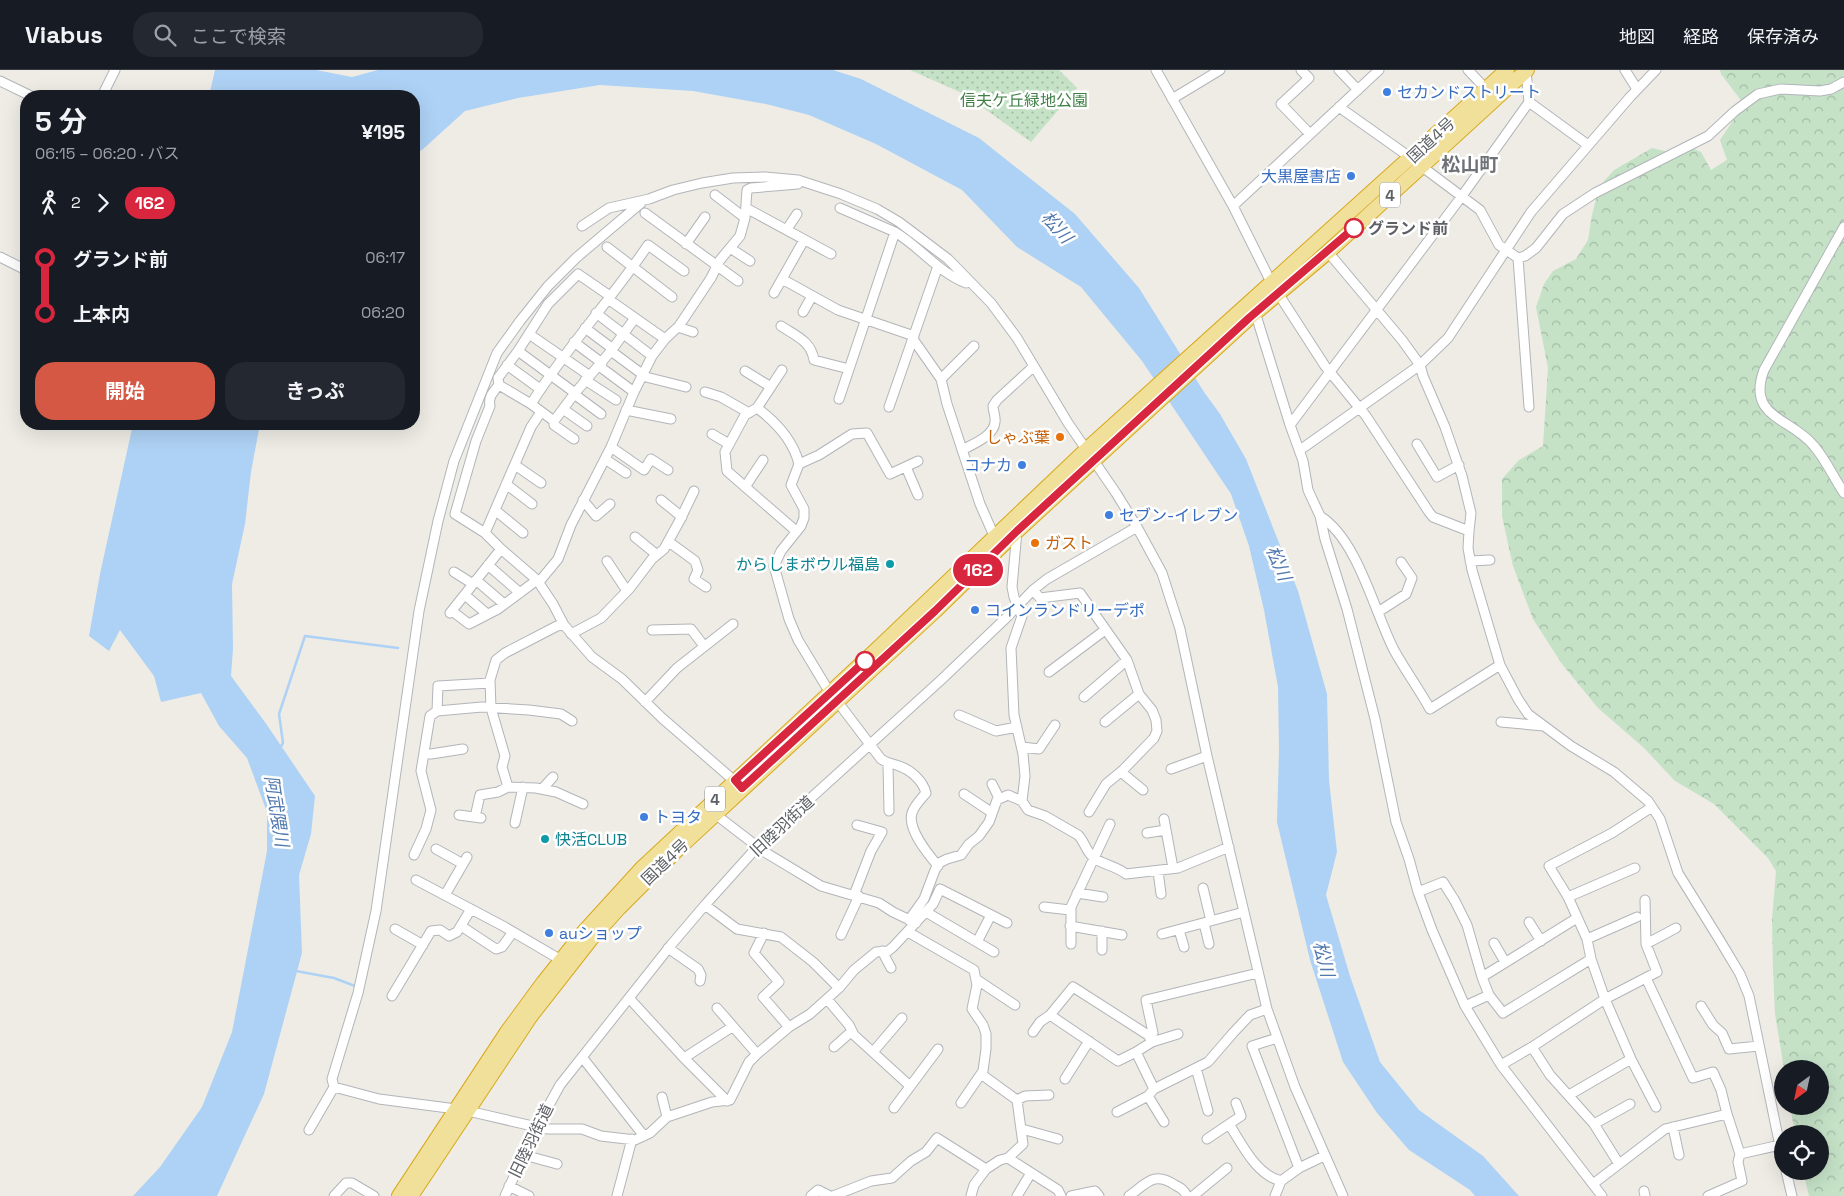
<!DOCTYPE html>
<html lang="ja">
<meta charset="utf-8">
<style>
:root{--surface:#171b24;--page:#242831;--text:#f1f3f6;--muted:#9ea1a6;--line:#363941;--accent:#d55844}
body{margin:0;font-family:"Space Grotesk","Noto Sans JP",sans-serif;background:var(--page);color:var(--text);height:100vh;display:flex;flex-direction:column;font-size:19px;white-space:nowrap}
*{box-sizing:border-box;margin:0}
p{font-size:16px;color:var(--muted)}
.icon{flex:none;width:28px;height:28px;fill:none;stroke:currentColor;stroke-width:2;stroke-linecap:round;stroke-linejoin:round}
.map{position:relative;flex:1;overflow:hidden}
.panel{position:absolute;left:20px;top:20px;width:400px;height:340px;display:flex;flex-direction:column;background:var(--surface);border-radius:20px;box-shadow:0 5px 20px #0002}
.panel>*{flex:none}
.badge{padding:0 10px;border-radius:16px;font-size:18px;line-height:32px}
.needle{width:32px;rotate:213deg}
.buttons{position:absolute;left:1774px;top:990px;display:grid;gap:10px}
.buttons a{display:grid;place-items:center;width:55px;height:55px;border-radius:50%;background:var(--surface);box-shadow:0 5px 20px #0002;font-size:25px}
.map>.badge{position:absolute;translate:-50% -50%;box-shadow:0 0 0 2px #fff}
.legs{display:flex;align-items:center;gap:8px;height:55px;padding:0 15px;font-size:16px}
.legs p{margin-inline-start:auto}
.headline{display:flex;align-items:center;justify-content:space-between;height:85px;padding:0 15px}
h1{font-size:28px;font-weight:700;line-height:38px}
.cta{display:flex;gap:10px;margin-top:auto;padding:10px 15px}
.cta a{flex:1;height:58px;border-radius:20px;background:var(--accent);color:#fff;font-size:20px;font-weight:700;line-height:58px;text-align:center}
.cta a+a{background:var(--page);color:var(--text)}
ul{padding:0 15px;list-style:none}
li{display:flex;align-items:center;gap:18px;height:55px;font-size:19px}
li i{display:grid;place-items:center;width:8px;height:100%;margin:0 6px;background:currentColor}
li i::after{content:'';width:12px;height:12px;margin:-6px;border:4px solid;border-radius:50%;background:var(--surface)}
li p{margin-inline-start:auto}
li:first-child i{background:linear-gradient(#0000 50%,currentColor 0)}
li:last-child i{background:linear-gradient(currentColor 50%,#0000 0)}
header{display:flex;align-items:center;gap:30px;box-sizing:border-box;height:70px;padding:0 25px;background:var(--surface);border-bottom:1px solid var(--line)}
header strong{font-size:24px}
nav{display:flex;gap:28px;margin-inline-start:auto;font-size:18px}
.search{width:350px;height:45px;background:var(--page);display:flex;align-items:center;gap:12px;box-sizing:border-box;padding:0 18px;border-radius:20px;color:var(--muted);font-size:19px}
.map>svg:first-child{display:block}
.green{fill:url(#green-dots)}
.forest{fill:url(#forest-crowns)}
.water{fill:#aed2f5}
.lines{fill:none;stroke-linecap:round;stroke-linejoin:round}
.stream{stroke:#aed2f5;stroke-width:2.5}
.minor-casing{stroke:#b2b5b9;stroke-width:11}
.highway-casing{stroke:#d8a81b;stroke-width:16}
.minor{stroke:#fff;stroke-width:9}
.highway{stroke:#f1e09a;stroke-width:14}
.line-1-casing{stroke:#fff;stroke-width:11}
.line-1{stroke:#d7263d;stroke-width:8}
.shop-dot{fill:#3f7fe0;stroke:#fff;stroke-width:2}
.stop-1-dot{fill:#fff;stroke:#d7263d;stroke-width:2.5}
.food-dot{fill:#e8710a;stroke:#fff;stroke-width:2}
.culture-dot{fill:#0f9aa8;stroke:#fff;stroke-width:2}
.labels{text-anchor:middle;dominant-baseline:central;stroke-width:5;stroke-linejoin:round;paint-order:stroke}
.shield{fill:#fff;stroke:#8e9092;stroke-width:1}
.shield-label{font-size:15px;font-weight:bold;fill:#5d6064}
.shop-label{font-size:16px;fill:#366cbe;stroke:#fff;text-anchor:start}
.park-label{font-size:16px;fill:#408047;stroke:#fff}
.street-label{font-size:16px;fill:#5d6064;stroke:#fff}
.stop-label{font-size:16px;font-weight:bold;fill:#5d6064;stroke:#fff;text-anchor:start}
.food-label{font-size:16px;fill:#c56008;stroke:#fff;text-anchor:end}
.culture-label{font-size:16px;fill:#0d838f;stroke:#fff;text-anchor:end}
.water-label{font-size:18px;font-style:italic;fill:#5078ae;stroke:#fff}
.quarter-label{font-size:19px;font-weight:bold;fill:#6e7276;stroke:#fff}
</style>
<header>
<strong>Viabus</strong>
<div class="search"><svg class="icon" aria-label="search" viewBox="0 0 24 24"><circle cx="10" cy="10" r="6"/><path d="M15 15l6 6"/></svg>ここで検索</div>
<nav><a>地図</a><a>経路</a><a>保存済み</a></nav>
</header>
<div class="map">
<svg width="1844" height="1126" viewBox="0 0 1844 1126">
<defs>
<pattern id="green-dots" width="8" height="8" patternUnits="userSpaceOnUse" patternTransform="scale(1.25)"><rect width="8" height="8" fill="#c5e2c7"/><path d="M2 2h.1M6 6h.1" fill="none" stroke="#a3bba5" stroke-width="1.8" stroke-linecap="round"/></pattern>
<pattern id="forest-crowns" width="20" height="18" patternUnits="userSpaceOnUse" patternTransform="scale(1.25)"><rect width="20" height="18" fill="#c5e2c7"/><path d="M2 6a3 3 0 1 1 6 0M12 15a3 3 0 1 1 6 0" fill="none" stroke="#a3bba5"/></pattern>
</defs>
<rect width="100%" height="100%" fill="#eeece5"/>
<path class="green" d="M 910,0 L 1059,0 L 1077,18 L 1031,72 L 964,24 Z"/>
<path class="forest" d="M 1720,0 L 1844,0 L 1844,1126 L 1809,1126 L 1803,1101 L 1820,1101 L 1820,1064 L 1795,1064 L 1790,1036 L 1820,1036 L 1820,999 L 1784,999 L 1775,944 L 1773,900 L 1772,850 L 1776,801 L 1768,788 L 1714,734 L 1675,711 L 1644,678 L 1598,638 L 1562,594 L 1533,549 L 1513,496 L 1502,446 L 1502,409 L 1519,390 L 1543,376 L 1548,298 L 1536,237 L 1544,214 L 1553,201 L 1576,189 L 1588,170 L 1592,145 L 1599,117 L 1614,100 L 1652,78 L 1677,84 L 1692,78 L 1701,82 L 1711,100 L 1727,90 L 1720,70 L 1739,42 L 1743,33 L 1721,4 Z"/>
<path class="water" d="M 215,0 L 316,0 L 352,7 L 378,0 L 833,0 L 861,9 L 979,68 L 1075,144 L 1139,218 L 1204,322 L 1220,344 L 1246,389 L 1298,521 L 1327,624 L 1329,710 L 1337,782 L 1326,825 L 1350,906 L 1380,992 L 1419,1040 L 1483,1086 L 1519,1126 L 1475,1126 L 1470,1120 L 1409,1080 L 1377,1043 L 1343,992 L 1310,890 L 1277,752 L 1279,680 L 1278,617 L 1264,540 L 1249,476 L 1231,424 L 1142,291 L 1081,217 L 1017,177 L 962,120 L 876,74 L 809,45 L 766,34 L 693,21 L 600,15 L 518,28 L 465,41 L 422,80 L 414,83 L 414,26 L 209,26 Z
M 133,354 L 260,354 L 251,402 L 245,454 L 232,514 L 233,579 L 231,606 L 267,655 L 315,726 L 311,764 L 299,805 L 302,883 L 264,1024 L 217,1126 L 133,1126 L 160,1097 L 202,1037 L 232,962 L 267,781 L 267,742 L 247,688 L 219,656 L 201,623 L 161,632 L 154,606 L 120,560 L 109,581 L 89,566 L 100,504 Z"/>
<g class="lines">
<path class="stream" d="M 280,678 L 283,673 L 279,644 L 305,566 L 398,578
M 296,901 L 334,908 L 355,916"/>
<g class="minor-casing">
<path id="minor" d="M 1156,0 L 1233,136 L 1272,214 L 1325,296 L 1366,346 L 1429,442 L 1433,447 L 1469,461 L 1468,478 L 1472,500 L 1500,595 L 1518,629 L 1528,644 L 1571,676 L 1614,702 L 1648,731 L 1660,749 L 1678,803 L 1719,869 L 1740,904 L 1749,926 L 1782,1086
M 1301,0 L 1309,8 L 1281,34 L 1310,64
M 1339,0 L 1358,20
M 1468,0 L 1486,19
M 1625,0 L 1637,19
M 0,11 L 31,26
M 102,26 L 115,0
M 1172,29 L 1220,0
M 1529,32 L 1588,75
M 1339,37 L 1411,88
M 1421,96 L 1480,140 L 1499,175 L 1518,188 L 1525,186 L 1536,178 L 1563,144 L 1595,123 L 1708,66 L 1735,41 L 1758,24 L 1781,19 L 1820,21 L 1831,19 L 1844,12
M 715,125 L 745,148
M 1233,136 L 1379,0
M 746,138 L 831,184
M 840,138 L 895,162
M 645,143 L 738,211
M 582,156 L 609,138 L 649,129 L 673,120 L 702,113 L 733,108 L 765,107 L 798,110 L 841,124 L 877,139 L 899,152 L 948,189 L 991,233 L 1017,268 L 1068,353 L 1116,423 L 1137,457 L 1162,503 L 1180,559 L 1207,686 L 1267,939 L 1295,1017 L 1343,1126
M 1844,157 L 1764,300 C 1746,348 1792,348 1814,376 C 1826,390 1834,408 1844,423
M 787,159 L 797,144
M 686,174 L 705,147
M 607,177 L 672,227
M 730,178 L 750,191
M 1328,182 L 1402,270 L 1420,295 L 1423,306 L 1445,357 L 1462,406 L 1471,443 L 1469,461
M 0,187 L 26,200
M 1518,188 L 1529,337
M 782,209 L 838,240 L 914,266
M 774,223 L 804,170
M 610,226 L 578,204 L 548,234 L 518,281 L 498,308 L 499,315 C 493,322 488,327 490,336 L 476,371 L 455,444 L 485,463 L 501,479 L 537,510 L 553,534 L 564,555 L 592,587 L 622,609 L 662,648 L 738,714
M 608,229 L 665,269
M 803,242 L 812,226
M 1255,242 L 1290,355 L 1303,391 L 1308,420 L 1320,446 L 1325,469 L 1347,539 L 1375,649 L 1396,752 L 1409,789 L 1418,822 L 1432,860 L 1465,936 L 1501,995 L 1602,1126
M 596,243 L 652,286
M 635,248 L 611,281 L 575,323 L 554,351 L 531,334 C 566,278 611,230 648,175 L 684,201
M 781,256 C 796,266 811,271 814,290 L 849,299
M 678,257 L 693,262
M 585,258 L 613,279
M 529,264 L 590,306
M 913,269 L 941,309 L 947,334 L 980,434 L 995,468
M 574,272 L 602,293
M 518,281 L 575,323
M 611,281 L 642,304
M 507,295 L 540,319
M 599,296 L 634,322
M 782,300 L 757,338 L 745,345 L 725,382 L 727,401 L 796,461
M 745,301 L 771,317
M 642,306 L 686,317
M 941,309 L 974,276
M 585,310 L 616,330
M 499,315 L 531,334
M 705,322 L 721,327 L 749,343
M 574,324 L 601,344
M 839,329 L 895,162 C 920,177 938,202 966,213
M 889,337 L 938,196
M 757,338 C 776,352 793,370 799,394 L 819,385 L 852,364 L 867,363 L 890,404 L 918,391
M 563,339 L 587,356
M 626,340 L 671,349
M 554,351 L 554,355 L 574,369
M 1290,355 L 1462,126 L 1529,32 L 1526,1
M 712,364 L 729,374
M 1417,374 L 1437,407 L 1459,395
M 611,377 L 644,400 L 651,389 L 668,400
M 962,380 C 973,374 994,366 995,352 C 996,347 993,341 993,336 L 997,330 L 1033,297
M 1300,380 L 1420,295 L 1448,268 L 1531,142 L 1630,27 L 1656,0
M 605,389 L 626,403
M 799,394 L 791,415 L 804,439 L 804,448 L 801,456 L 781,481 L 774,496 L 789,549 L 798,570 L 830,623
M 515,395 L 541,413
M 906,397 L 918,425
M 506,414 L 532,434
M 745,417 L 763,390
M 583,430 L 596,446 L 610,434
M 661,430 L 682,447
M 495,440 L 523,463
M 1320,446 C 1358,470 1374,541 1394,580 C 1405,600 1419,619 1430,639 L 1500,595
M 1017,461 L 1012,517 L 1014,527 L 1022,546 L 1011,578 L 1014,645 L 1023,684 L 1025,706 L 1022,731 L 1028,740 L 1045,746 L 1078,765 C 1085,772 1086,782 1094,788 C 1104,795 1116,796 1126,804 L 1178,798 L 1229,777
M 485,463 L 531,357 L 541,342
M 635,467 L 657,485
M 669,472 L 695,491 L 698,500 L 694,509 L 706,517
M 607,491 L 627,521
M 1470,491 L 1490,490
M 488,495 L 520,523
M 454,502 L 473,514
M 476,510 L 504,534
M 539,512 L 558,489 L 571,455 L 611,377 L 634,322 L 652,286 L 665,269 L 679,256 L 711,208 L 720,190 L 740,166 L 745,148 L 747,120 L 751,118 L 798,114
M 1033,520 L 1040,528 L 1080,523 L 1127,590 L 1139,624 L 1152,640 L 1156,650 L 1157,661 L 1154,668 L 1123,700 L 1106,714 L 1089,742
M 465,525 L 487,544
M 452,541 L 469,554 L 498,539 L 537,510
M 1378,542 L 1406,524 L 1412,508 L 1401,492
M 450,543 L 501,479
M 652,560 L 691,559 L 704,576
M 571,564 L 601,548 L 630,518 L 652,489 L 664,479 L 680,450 L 694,421
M 1049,602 L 1105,560
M 1084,627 L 1127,590
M 837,631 L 881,689 C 888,694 892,693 899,696 C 911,700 923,711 926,723 C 921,729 914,736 912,743 C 907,759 928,784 938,796
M 645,632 L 677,598 L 733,554
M 437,641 L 482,637 L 529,640 L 561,644 L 572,651
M 959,645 L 996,661 L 1017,657
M 1105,652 L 1139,624
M 1501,652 L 1544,656
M 1022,677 L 1039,679 L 1055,655
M 424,683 L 431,684 L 463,679
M 888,695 L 889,741
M 1171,699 L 1207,686
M 1121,702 L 1143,720
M 992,714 L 999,728
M 508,717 L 502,697 L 505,686 L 491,638 L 490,610 L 496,590 L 505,583 L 557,556 L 564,555
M 542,719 L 553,707
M 964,724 L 991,742
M 1652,737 L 1612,763 L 1549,796 L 1568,827 L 1587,869 L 1591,889 L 1605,929 L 1631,989 L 1656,1037
M 715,744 L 763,781 L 821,816 L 879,833 L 893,842 L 916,853
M 459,745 L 481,748
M 475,747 L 480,725 L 498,722 L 508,717 L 536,718 L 556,722 L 583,734
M 1164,749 L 1173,798
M 515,753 L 523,717
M 1147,763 L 1166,760
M 436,779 L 463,794
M 414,785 L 426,759 L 431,740 L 421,701 L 430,646 L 437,641 L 438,616 L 490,613
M 1158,801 L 1161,824
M 416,810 L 503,856 L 561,890
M 1203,818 L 1211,851
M 1418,822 L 1443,812 L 1455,831 L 1467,855 L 1482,907
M 1077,823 L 1103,827
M 445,825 L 467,787
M 854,825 L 871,781 L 882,762 L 857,755
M 1568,827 L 1635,798
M 705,835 L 737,859 L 781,867 L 813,892 L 839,918
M 1044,837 L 1070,840
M 926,842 L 994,882
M 909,850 L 924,829 L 935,800 L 939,793 L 947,789 L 961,785 L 969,774 L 979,766 L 989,752 L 997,730 L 1008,725 L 1022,731
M 1529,852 L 1541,871
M 1204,853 L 1209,874
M 461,856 L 496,879 L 502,877 L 513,862
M 1070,856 L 1122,865
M 395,859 L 423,875
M 1179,860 L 1184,877
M 1102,861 L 1102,880
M 908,862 L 974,900 L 977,915 L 972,939 L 983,955 L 986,964 L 986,979 L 983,1001 L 961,1033
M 764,863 L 754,883 L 779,912 L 763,927 L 789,957
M 1162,864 L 1244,842
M 841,865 L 859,826
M 1587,869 L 1637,847
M 977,872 L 991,845
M 1494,873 L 1505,892
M 1071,874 L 1071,837 L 1110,754
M 1646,874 L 1676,858
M 668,878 L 698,899 L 701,905 L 700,911
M 882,881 L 891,898
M 1646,908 L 1693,1008 L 1713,1002 L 1721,1020 L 1727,1044 L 1740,1084 L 1738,1092 L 1742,1111 L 1708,1126
M 976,909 L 1015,935
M 1489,925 L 1482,907 L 1577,848
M 392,926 L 431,861 L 440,860 L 449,866 L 457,862 L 471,839
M 629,928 L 684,988 L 727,1031
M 827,929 L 849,955 L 854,965 L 910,1016
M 1465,936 L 1489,925 L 1503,943 L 1591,889
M 1701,936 L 1713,955 L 1722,963 L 1729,979 L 1759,976
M 717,938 L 757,984
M 1050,945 L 1073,917 L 1148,965 L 1152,971
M 1033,962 L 1040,952 L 1050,945 L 1118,991 L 1136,982
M 1150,968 L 1153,963 L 1146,930 L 1258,903
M 1277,968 L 1252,976 L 1299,1098
M 834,977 L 852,961
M 1532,977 L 1550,1005 L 1594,1054 L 1619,1094
M 873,982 L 902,948
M 582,987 L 644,1066
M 684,988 L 732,957
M 1501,995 L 1532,977 L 1605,929 L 1657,902 L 1646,874 L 1645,830
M 1196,998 L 1208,1041
M 1065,1009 L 1089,971
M 334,1017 L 379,1029 L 456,1039
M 1154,1019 L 1136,982 L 1152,972 L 1178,964
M 1569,1025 L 1631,989
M 1148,1026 L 1164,1052
M 662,1027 L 667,1047
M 1017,1030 L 1025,1026 L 1049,1025
M 894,1038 L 938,979
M 468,1041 L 537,1057 L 548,1059 L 582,1059 L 601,1066 L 635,1070 L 650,1063 L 667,1047 L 712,1032 L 730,1030 L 749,992 L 757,984 L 789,957 L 810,944 L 839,918 L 854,900 L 876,882 L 888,881 L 893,877 L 933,834 L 940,819 L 1007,853
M 1117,1042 L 1148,1026 L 1154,1019 L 1208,992 L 1233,963 L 1250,945 L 1267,939
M 1229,1054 C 1242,1074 1256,1105 1281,1111
M 1594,1054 L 1630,1034
M 1673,1057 L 1679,1085
M 1022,1059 L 1058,1069
M 309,1060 L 334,1017 L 332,1009 L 358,923 L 376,841 L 419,541 L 438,451 L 454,391 L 497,283 L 520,251 L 548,216 L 576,188 L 641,133
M 1207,1069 L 1241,1046 L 1236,1033
M 1740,1084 L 1780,1075
M 524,1085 L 557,1094
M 1008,1088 L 1058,1120 L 1061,1126
M 1786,1101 L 1792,1126
M 1593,1114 L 1665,1059 L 1727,1044
M 509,1116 L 529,1126
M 1644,1121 L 1645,1126
M 334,1126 L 346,1113 L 352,1113 L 374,1126
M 505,1126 L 537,1057 L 560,1015 L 671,875 L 705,835 L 758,776 L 941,610 L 1006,548 L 1033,520 L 1047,509 L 1137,457
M 617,1126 L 632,1069
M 811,1126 L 818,1120 L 830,1126
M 833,1126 L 871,1111 L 892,1108 L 911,1091 L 926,1082 L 937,1068 L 986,1099
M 971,1126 L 974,1115 L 986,1099 L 1000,1090 L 1008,1088 L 1023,1074 L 1017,1030 L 981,1004
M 1017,1126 L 1031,1103
M 1071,1126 L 1095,1121 L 1099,1126
M 1129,1126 C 1147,1113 1154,1101 1175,1115 C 1181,1118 1184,1120 1187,1126
M 1193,1126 L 1227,1098
M 1275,1126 L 1281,1111 L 1299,1098 L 1324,1086"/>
</g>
<g class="highway-casing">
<path id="highway" d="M 399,1126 L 507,962 L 543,913 L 582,864 L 643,797 L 876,580 L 1086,380 L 1507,0
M 411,1126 L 530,947 L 591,869 L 619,838 L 680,777 L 935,541 L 1017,461 L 1249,248 L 1328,182 L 1527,0"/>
</g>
<use href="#minor" class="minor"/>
<use href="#highway" class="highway"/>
</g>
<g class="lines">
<g class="line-1-casing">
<path id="line-1" d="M 865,591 L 735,710 L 742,718 L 935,541 L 1017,461 L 1249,248 L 1354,158"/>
</g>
<use href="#line-1" class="line-1"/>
</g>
<g class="shop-dot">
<circle cx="1387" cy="22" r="5"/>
<circle cx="1351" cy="106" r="5"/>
<circle cx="1022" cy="395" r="5"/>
<circle cx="1109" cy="445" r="5"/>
<circle cx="975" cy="540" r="5"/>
<circle cx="644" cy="747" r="5"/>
<circle cx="549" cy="863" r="5"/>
</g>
<g class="stop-1-dot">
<circle cx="1354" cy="158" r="9"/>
<circle cx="865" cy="591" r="9"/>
</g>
<g class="food-dot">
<circle cx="1060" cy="367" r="5"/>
<circle cx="1035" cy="473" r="5"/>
</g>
<g class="culture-dot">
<circle cx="890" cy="494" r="5"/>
<circle cx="545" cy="769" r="5"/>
</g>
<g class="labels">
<g class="shield">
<rect x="1380" y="112.5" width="20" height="25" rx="4"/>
<rect x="705" y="716.5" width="20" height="25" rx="4"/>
</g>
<g class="shield-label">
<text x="1390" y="125">4</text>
<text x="715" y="729">4</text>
</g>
<g class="shop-label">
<text x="1397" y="22">セカンドストリート</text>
<text x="1341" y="106" text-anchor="end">大黒屋書店</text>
<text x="1012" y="395" text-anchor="end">コナカ</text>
<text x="1119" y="445">セブン-イレブン</text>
<text x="985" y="540">コインランドリーデポ</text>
<text x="654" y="747">トヨタ</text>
<text x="559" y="863">auショップ</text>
</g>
<g class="park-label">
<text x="1024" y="30">信夫ケ丘緑地公園</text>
</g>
<g class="street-label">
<text transform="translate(1431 70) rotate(-43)">国道4号</text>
<text transform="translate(782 756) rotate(-43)">旧陸羽街道</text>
<text transform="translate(665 792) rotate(-44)">国道4号</text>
<text transform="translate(531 1071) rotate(-64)">旧陸羽街道</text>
</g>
<g class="stop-label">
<text x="1368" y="158">グランド前</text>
</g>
<g class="food-label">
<text x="1050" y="367">しゃぶ葉</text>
<text x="1045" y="473" text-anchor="start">ガスト</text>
</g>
<g class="culture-label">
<text x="880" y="494">からしまボウル福島</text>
<text x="555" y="769" text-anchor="start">快活CLUB</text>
</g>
<g class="water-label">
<text transform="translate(1057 157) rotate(48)">松川</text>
<text transform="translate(1279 493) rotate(67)">松川</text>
<text transform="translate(277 741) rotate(81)">阿武隈川</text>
<text transform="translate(1324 889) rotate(76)">松川</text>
</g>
<g class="quarter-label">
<text x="1470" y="94">松山町</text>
</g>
</g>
</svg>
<div class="buttons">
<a><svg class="needle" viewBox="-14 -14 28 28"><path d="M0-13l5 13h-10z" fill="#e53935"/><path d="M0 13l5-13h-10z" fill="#9ea1a6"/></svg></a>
<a><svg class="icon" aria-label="locate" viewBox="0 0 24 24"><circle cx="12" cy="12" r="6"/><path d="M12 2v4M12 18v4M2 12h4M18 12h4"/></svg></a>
</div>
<b class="badge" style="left:978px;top:500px;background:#d7263d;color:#fff">162</b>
<section class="panel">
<div class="headline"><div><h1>5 分</h1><p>06:15 – 06:20 · バス</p></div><b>¥195</b></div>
<div class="legs"><svg class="icon" aria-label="walk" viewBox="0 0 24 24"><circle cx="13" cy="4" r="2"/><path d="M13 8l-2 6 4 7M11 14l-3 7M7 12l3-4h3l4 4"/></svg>2<svg class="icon" aria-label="forward" viewBox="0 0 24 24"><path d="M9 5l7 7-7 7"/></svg><b class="badge" style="background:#d7263d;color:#fff">162</b></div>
<ul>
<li><i style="color:#d7263d"></i><b>グランド前</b><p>06:17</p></li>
<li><i style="color:#d7263d"></i><b>上本内</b><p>06:20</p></li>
</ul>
<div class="cta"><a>開始</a><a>きっぷ</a></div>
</section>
</div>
